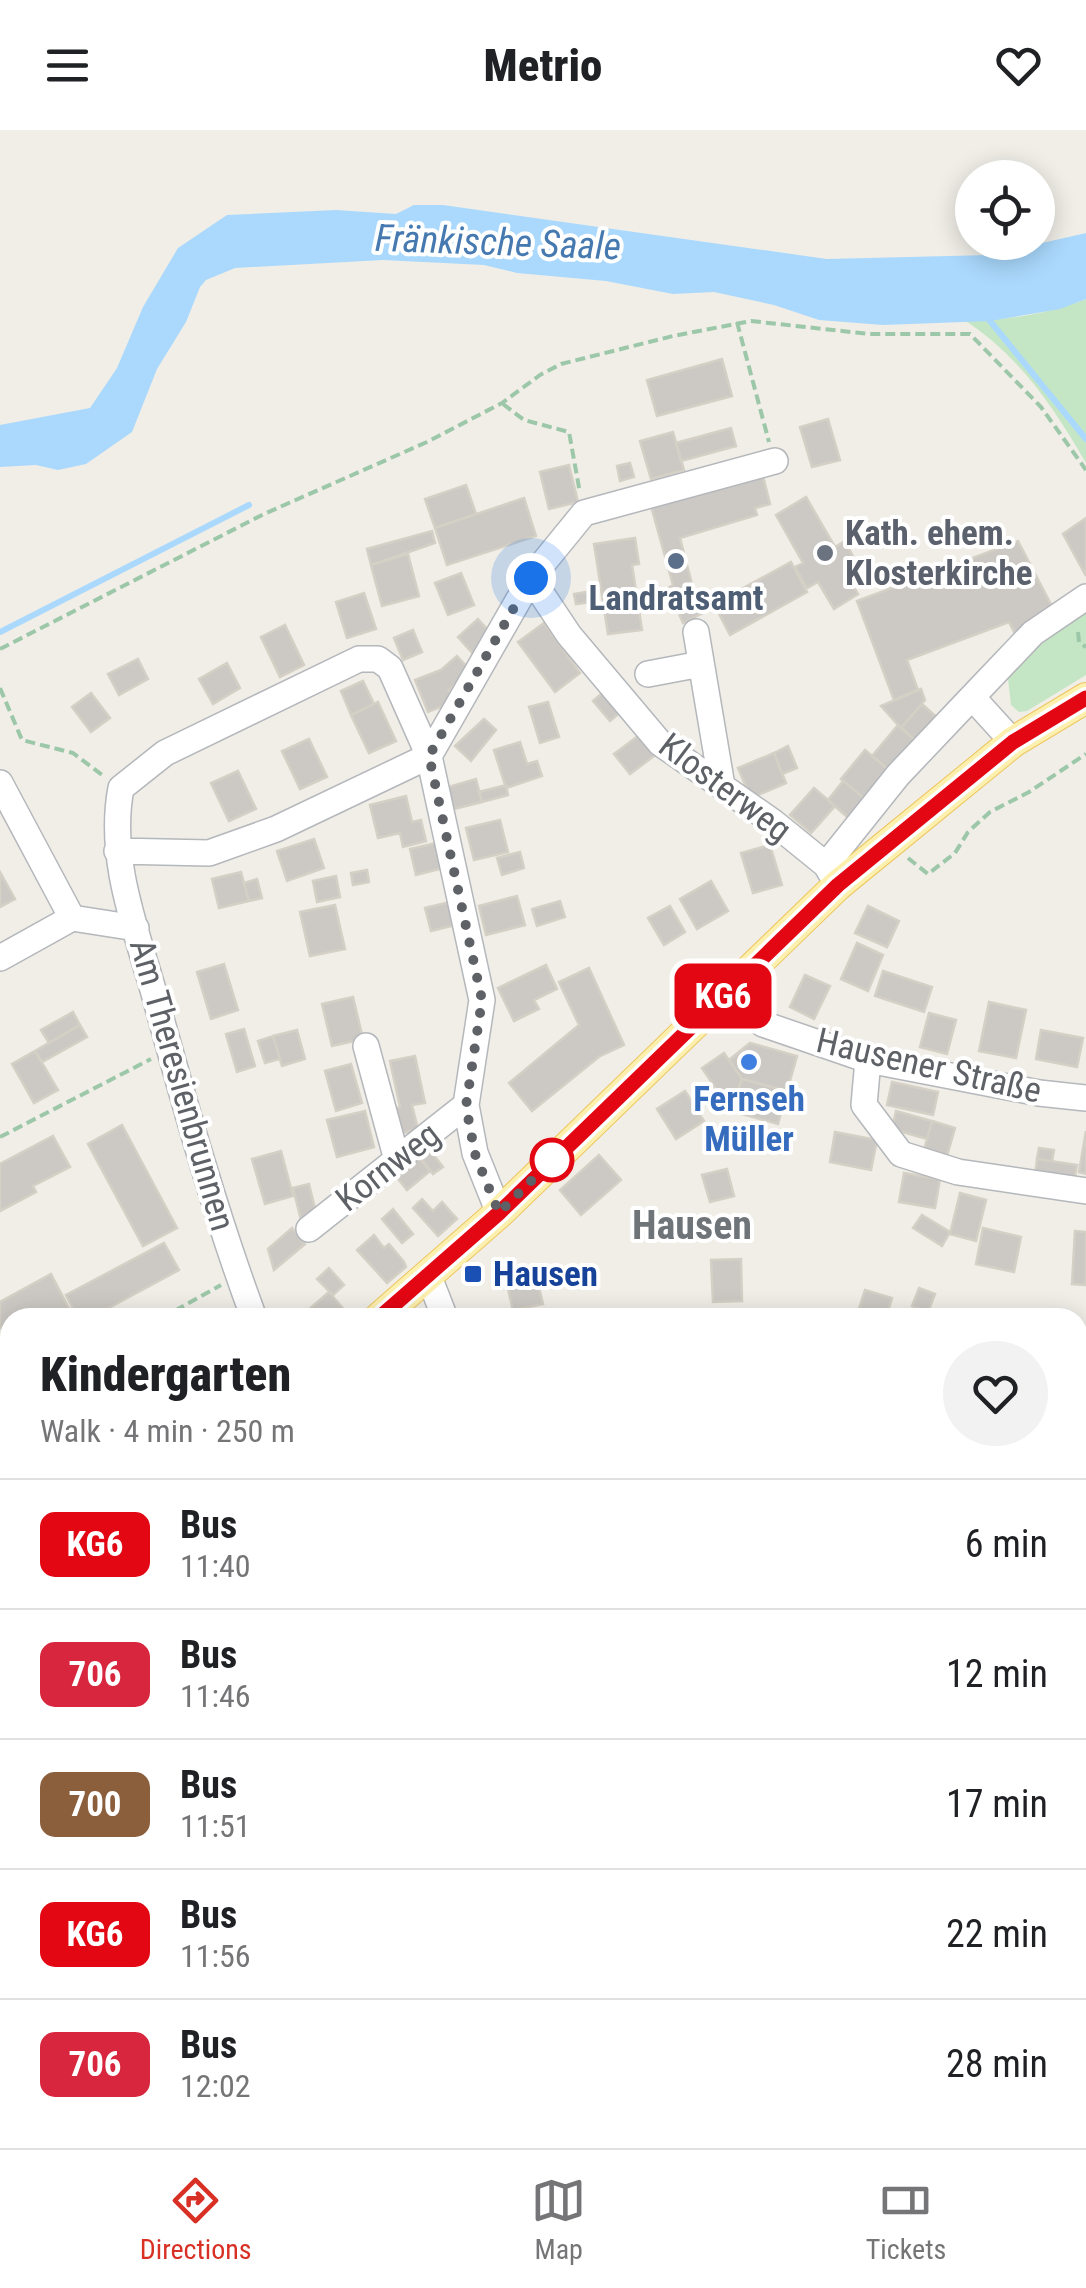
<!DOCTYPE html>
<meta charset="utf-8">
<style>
:root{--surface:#fff;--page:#f2f2f2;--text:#202124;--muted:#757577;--line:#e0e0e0;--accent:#d93025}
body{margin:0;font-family:"Roboto Condensed",sans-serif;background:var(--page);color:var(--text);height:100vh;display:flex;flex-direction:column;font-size:38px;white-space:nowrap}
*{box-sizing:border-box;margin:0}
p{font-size:32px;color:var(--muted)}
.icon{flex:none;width:55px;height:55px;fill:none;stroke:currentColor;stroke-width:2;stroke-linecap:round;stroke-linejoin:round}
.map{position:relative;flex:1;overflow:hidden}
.drawer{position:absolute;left:0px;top:1178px;width:1088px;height:842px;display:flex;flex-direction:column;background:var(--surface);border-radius:30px 30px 0 0;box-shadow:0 5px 25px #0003}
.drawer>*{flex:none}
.badge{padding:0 20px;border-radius:15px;font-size:35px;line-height:65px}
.tools{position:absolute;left:955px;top:30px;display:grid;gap:20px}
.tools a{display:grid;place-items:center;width:100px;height:100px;border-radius:50%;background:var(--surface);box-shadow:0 5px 25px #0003;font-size:50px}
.you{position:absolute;width:50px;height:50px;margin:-25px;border:8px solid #fff;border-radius:50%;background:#1a73e8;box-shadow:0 0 0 15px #1a73e833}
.map>.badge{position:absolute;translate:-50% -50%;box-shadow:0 0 0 5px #fff}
.round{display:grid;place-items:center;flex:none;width:105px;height:105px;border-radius:52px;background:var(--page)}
.head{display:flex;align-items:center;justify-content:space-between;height:170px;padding:0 40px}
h1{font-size:48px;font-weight:800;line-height:75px}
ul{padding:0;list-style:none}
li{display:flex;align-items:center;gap:30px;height:130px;padding:0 40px;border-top:2px solid var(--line)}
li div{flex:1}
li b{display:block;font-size:38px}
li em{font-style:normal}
li .badge{min-width:110px;font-weight:700;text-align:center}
header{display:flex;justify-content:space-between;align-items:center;height:130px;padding:0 40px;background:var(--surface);font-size:45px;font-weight:800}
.tab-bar{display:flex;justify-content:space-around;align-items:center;height:140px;border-top:2px solid var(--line);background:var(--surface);font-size:28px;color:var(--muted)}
.tab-bar a{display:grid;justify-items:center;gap:5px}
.tab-bar .active{color:var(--accent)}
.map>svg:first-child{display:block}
.green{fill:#c4e6c4}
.water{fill:#aad9fd}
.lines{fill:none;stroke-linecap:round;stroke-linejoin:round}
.stream{stroke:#aad9fd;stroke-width:6}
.building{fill:#ccc9c4;stroke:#d5d0c5;stroke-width:2.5}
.minor-casing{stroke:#b4b7bb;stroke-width:28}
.major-casing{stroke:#eec661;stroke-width:32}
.path{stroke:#9dc7a9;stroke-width:4;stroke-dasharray:10 5;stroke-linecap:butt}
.minor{stroke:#fff;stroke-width:25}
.major{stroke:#fdf0ae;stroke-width:30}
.line-casing{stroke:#fff;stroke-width:22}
.line{stroke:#e30613;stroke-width:15}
.walk{stroke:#5e6267;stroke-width:10;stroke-dasharray:0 18}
.worship-dot{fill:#6b7280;stroke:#fff;stroke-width:4}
.service-dot{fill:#5c6f8a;stroke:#fff;stroke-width:4}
.shop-dot{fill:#3f7fe0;stroke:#fff;stroke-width:4}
.stop-dot{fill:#fff;stroke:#e30613;stroke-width:5}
.transit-dot{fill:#1a4fb4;stroke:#fff;stroke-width:4}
.labels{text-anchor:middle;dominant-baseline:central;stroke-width:8;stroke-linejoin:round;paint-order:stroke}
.worship-label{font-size:35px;font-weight:bold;fill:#5b616d;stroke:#fff;text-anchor:start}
.service-label{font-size:35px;font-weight:bold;fill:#4e5e75;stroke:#fff}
.street-label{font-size:35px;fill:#5e6267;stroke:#fff}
.shop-label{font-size:35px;font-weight:bold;fill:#366cbe;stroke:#fff}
.transit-label{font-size:35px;font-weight:bold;fill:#164399;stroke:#fff;text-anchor:start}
.water-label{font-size:38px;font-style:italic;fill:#4579b0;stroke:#fff}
.quarter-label{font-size:40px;font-weight:bold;fill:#6f7479;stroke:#fff}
</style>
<header><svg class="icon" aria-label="menu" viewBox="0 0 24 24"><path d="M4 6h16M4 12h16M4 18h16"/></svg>Metrio<svg class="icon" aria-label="heart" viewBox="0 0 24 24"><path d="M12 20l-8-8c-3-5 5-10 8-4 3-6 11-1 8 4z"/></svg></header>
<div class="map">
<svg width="1086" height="2018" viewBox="0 0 1086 2018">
<rect width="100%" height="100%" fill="#f0eee7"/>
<path class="green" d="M 1086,169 L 1086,333 C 1054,278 1019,225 964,190 C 1006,191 1047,184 1086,169 Z
M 1086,476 L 1086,545 L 1027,581 L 1019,582 L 1011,575 L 1007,540 Z"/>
<path class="water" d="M 414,75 L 443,75 L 827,129 L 990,125 L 1086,103 L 1086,169 L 1060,179 L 990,191 L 883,195 L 819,190 L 774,175 L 714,162 L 673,164 L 606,151 L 517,143 L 484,135 L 383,130 L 235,138 L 206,150 L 200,157 L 186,192 L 157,239 L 132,302 L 86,334 L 58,340 L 36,335 L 0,337 L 0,295 L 90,278 L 117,238 L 143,177 L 178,118 L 227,85 L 336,80 L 396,84 Z"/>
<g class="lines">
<path class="stream" d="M 986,186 L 1086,309
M 0,502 L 249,375"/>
</g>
<path class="building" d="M 722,229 L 732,266 L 657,286 L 647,250 Z
M 828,289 L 840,330 L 812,337 L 800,297 Z
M 731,298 L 736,316 L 681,331 L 676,313 Z
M 673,302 L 684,340 L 651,349 L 640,311 Z
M 630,333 L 634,347 L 620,351 L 617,336 Z
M 569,335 L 578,372 L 549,379 L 540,342 Z
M 763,346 L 770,374 L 755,378 L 757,385 L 680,408 L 692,454 L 705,482 L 683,493 L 668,458 L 673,455 L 651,376 Z
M 466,355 L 476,384 L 435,398 L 425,369 Z
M 806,367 L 835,417 L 845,411 L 855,430 L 843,438 L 858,464 L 834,479 L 818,452 L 807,458 L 795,437 L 803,433 L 776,385 Z
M 524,368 L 536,406 L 447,435 L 435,398 Z
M 1086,388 L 1086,446 L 1063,404 Z
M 432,401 L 435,413 L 371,435 L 367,419 Z
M 635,408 L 639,434 L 632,435 L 642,500 L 608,504 L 594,414 Z
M 1018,411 L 1055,482 L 1017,508 L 1009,492 L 907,530 L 918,560 L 894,570 L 857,471 Z
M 408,424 L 419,466 L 382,476 L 371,435 Z
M 791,432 L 807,462 L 730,505 L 714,474 Z
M 461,443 L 474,475 L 448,485 L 435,453 Z
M 592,461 L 593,472 L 576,474 L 574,464 Z
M 364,463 L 376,499 L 347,508 L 336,472 Z
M 478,489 L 494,507 L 474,525 L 458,507 Z
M 544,493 L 580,543 L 555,562 L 518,512 Z
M 285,495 L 304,535 L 280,547 L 261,507 Z
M 413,500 L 422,522 L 403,530 L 394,508 Z
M 457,526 L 470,540 L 449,560 L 453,572 L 428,582 L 415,550 L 441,540 Z
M 138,529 L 148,549 L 119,565 L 108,544 Z
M 227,533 L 240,558 L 213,574 L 199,549 Z
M 363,551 L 374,574 L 351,585 L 341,561 Z
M 607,559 L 623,580 L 610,591 L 593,571 Z
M 921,559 L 925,570 L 901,598 L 881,576 Z
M 91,563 L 110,588 L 91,602 L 72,577 Z
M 378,572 L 396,611 L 369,623 L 351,585 Z
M 548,572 L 559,607 L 540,613 L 529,577 Z
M 922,574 L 941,591 L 921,615 L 901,598 Z
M 484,589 L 496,600 L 471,631 L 455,616 Z
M 898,595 L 921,615 L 895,645 L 872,626 Z
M 642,603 L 658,623 L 630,644 L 614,624 Z
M 309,609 L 327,647 L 300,659 L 282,621 Z
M 520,612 L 527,634 L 537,631 L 542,646 L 506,658 L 494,620 Z
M 788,616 L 797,638 L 782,644 L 774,623 Z
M 865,620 L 895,645 L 871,674 L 841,649 Z
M 774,623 L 786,653 L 751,668 L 738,638 Z
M 238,641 L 256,679 L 229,691 L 211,653 Z
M 476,649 L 482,672 L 454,679 L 448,657 Z
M 843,651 L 871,674 L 855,694 L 828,670 Z
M 506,655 L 508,665 L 482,672 L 479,662 Z
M 814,658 L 835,676 L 811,703 L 790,685 Z
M 406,666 L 412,692 L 421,690 L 426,711 L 403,717 L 400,703 L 378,708 L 370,675 Z
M 500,690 L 508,722 L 474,730 L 466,698 Z
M 314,709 L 324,738 L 287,751 L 277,721 Z
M 441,712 L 447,737 L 416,745 L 410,719 Z
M 770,715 L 782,755 L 753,763 L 741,723 Z
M 520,722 L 524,738 L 502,745 L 497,728 Z
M 367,740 L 369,752 L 353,755 L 351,743 Z
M 0,742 L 15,769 L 0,777 Z
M 241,742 L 249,771 L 219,778 L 212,749 Z
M 336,746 L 340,767 L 317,772 L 313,751 Z
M 257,749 L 262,768 L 249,771 L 244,753 Z
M 711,751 L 728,781 L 697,799 L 680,769 Z
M 517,766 L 525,795 L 486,805 L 479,776 Z
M 454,771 L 459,794 L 431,801 L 425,778 Z
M 560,771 L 565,787 L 537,796 L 532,779 Z
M 335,775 L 345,819 L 310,826 L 300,782 Z
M 670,776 L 685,802 L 664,815 L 648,788 Z
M 868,776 L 899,791 L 887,817 L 855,803 Z
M 857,813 L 883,825 L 868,861 L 841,849 Z
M 224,834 L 238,880 L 211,889 L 197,842 Z
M 546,835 L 557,859 L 534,870 L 539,879 L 514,891 L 498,858 Z
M 589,838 L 624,915 L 600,926 L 532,981 L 509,953 L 579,895 L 559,852 Z
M 883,841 L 932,857 L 924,882 L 875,866 Z
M 805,845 L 830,856 L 814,889 L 790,877 Z
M 353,867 L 363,909 L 332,916 L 322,874 Z
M 989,872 L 1026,880 L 1016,928 L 979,921 Z
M 73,882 L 80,895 L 49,913 L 41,900 Z
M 929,883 L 956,890 L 947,924 L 920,917 Z
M 80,895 L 87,907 L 42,932 L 35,921 Z
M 244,899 L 255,936 L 237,942 L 226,904 Z
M 297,900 L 305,929 L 282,936 L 273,906 Z
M 1041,900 L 1083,908 L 1077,937 L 1036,929 Z
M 273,906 L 280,929 L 265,933 L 258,911 Z
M 750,913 L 797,926 L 787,961 L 742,949 L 729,930 Z
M 35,921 L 58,960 L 34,973 L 12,934 Z
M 724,923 L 742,949 L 731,981 L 702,938 Z
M 415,926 L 425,973 L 412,975 L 418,999 L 400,1004 L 394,979 L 400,977 L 390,931 Z
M 351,934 L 362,973 L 336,981 L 325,941 Z
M 742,949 L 787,961 L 778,994 L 731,981 Z
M 892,952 L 938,962 L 933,985 L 887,975 Z
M 685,961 L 704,991 L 676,1009 L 657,979 Z
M 365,981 L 374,1017 L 337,1027 L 327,990 Z
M 896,981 L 932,991 L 927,1009 L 892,999 Z
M 932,991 L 955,998 L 947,1026 L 924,1020 Z
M 122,995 L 177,1098 L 143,1116 L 88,1014 Z
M 1086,1001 L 1086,1044 L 1079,1042 Z
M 835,1002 L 877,1010 L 871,1040 L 830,1032 Z
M 53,1006 L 70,1037 L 33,1056 L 36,1062 L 0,1081 L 0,1034 Z
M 428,1018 L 443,1037 L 433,1044 L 419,1026 Z
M 1039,1018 L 1054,1020 L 1052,1031 L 1037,1029 Z
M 281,1021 L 293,1066 L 265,1074 L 252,1029 Z
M 599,1025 L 621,1050 L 581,1085 L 560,1060 Z
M 417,1026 L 430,1041 L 407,1060 L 394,1044 Z
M 1037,1029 L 1077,1035 L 1074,1051 L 1035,1045 Z
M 727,1039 L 734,1066 L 710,1072 L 702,1045 Z
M 904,1043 L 940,1049 L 935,1078 L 899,1072 Z
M 309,1054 L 316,1083 L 302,1094 L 293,1058 Z
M 960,1063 L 986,1070 L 976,1111 L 950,1104 Z
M 422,1069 L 433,1081 L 442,1072 L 457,1089 L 438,1106 L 413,1078 Z
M 393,1079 L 413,1104 L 402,1113 L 382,1089 Z
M 922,1085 L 950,1102 L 942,1116 L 913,1098 Z
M 292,1098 L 305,1114 L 274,1140 L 268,1119 Z
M 983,1098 L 1021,1107 L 1014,1142 L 976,1134 Z
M 1075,1101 L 1086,1102 L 1086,1155 L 1072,1154 Z
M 374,1105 L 384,1118 L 389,1114 L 404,1132 L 406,1137 L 387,1153 L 357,1120 Z
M 164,1113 L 179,1140 L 90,1188 L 78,1188 L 66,1165 Z
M 741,1129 L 742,1171 L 713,1172 L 711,1130 Z
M 329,1138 L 344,1155 L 333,1165 L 317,1149 Z
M 51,1144 L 74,1188 L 10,1188 L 10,1214 L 0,1195 L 0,1172 Z
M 536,1145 L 543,1174 L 513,1180 L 506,1151 Z
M 919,1158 L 935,1164 L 928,1182 L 912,1176 Z
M 865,1160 L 892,1168 L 886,1188 L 856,1188 Z
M 329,1162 L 351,1188 L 299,1188 Z
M 1078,1303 L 1086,1305 L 1086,1335 L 1078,1333 Z
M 9,1533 L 10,1571 L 2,1576 L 0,1539 Z
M 1078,1643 L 1086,1647 L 1078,1673 Z
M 0,1652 L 10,1665 L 10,1692 L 0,1700 Z
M 1078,1753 L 1086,1759 L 1086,1793 L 1078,1786 Z
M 1082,1834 L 1086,1837 L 1086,1857 L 1078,1852 L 1078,1841 Z
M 616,2010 L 637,2010 L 637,2018 L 617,2018 Z
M 745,2010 L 758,2010 L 759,2018 L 692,2018 Z"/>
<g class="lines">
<g class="minor-casing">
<path id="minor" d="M 775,331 L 584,383 L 531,448 L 569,505 L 660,613 L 773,692 L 826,735 L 838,755
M 696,502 L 722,656
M 648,544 L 701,534
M 972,567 L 1033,503 L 1086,467
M 0,653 L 72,788
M 117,721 L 209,723 L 276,699 L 429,626 L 390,538 L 378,529 L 359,529 L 165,623 L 121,658 C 107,731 138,804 157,874 C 186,979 216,1086 254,1188
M 826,735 L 898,645 L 972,567 L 1013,612
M 0,828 L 72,788 L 136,798
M 725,864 L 763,894 L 868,930 L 1039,963 L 1086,968
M 366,916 L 397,1030
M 868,930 L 864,975 L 901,1024 L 958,1042 L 1086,1061
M 499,1083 L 475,1023 L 466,975 L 482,870 L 429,626 L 531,448
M 309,1099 L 466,975
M 429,1147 L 445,1188
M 1078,1345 L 1086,1347
M 1078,1510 L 1086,1511
M 1078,1710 L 1086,1704
M 664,2010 L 664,2018"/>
</g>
<g class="major-casing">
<path id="major" d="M 379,1188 L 499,1083 L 838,755 L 1013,612 L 1086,568
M 0,1468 L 10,1461"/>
</g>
<path class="path" d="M 737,192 L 769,312
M 503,274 L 524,290 L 569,302 L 580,363
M 1078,502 L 1079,512 L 1086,517
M 0,519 L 264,384 L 427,312 L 502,273 L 540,245 L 561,234 L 673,206 L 751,191 L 869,204 L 970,204 L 1041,277 L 1086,340
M 0,558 L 22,610 L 73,623 L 105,647
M 908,728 L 928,744 L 955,723 L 968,702 L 990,682 L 1029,662 L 1086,624
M 0,1007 L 151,929
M 162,1188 L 221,1155
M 0,1214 L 10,1236
M 0,1274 L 10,1269
M 0,1517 L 10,1509
M 465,2010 L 466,2018"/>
<use href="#minor" class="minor"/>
<use href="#major" class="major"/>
</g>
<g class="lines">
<g class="line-casing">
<path id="line" d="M 379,1188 L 499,1083 L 838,755 L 1013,612 L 1086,568"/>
</g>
<use href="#line" class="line"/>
<path class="walk" d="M 531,448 L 429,626 L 482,870 L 466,976 L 475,1024 L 499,1083 L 552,1030"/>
</g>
<circle class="worship-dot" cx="825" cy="423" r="10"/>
<circle class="service-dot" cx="676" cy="431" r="10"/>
<circle class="shop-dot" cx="749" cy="932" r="10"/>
<circle class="stop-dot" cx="552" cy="1030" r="20"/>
<rect class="transit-dot" x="463" y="1134" width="20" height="20" rx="5"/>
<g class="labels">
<g class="worship-label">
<text x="845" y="403">Kath. ehem.<tspan x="845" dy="40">Klosterkirche</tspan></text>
</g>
<g class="service-label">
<text x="676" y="468">Landratsamt</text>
</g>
<g class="street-label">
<text transform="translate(725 658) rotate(37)">Klosterweg</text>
<text transform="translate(929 936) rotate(13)">Hausener Straße</text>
<text transform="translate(182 955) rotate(74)">Am Theresienbrunnen</text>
<text transform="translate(388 1037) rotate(-38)">Kornweg</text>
</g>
<g class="shop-label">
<text x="749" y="969">Fernseh<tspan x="749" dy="40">Müller</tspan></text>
</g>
<g class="transit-label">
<text x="493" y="1144">Hausen</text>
</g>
<g class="water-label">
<text transform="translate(498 112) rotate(2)">Fränkische Saale</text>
</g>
<g class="quarter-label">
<text x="692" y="1095">Hausen</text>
</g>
</g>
</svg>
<div class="tools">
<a><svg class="icon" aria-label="locate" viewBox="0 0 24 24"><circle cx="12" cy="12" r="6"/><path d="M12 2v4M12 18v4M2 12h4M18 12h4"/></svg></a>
</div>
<div class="you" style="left:531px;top:448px"></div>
<b class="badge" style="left:723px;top:866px;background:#e30613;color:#fff">KG6</b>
<section class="drawer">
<div class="head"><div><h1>Kindergarten</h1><p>Walk · 4 min · 250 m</p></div><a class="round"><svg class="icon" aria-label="heart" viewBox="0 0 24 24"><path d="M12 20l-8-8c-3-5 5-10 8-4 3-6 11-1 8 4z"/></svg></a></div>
<ul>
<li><span class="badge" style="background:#e30613;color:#fff">KG6</span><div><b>Bus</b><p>11:40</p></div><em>6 min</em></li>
<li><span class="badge" style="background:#d7263d;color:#fff">706</span><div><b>Bus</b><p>11:46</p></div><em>12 min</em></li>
<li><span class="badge" style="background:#8b5e3c;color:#fff">700</span><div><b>Bus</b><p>11:51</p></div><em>17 min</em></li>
<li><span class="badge" style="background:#e30613;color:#fff">KG6</span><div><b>Bus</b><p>11:56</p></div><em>22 min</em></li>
<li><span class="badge" style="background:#d7263d;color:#fff">706</span><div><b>Bus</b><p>12:02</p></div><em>28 min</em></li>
</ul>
</section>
</div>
<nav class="tab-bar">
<a class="active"><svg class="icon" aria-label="directions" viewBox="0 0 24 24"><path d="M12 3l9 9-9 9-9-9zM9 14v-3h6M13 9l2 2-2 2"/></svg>Directions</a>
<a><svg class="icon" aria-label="map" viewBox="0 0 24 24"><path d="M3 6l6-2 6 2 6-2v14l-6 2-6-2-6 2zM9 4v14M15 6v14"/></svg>Map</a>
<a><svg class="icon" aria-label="tickets" viewBox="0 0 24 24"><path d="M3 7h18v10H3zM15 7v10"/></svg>Tickets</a>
</nav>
